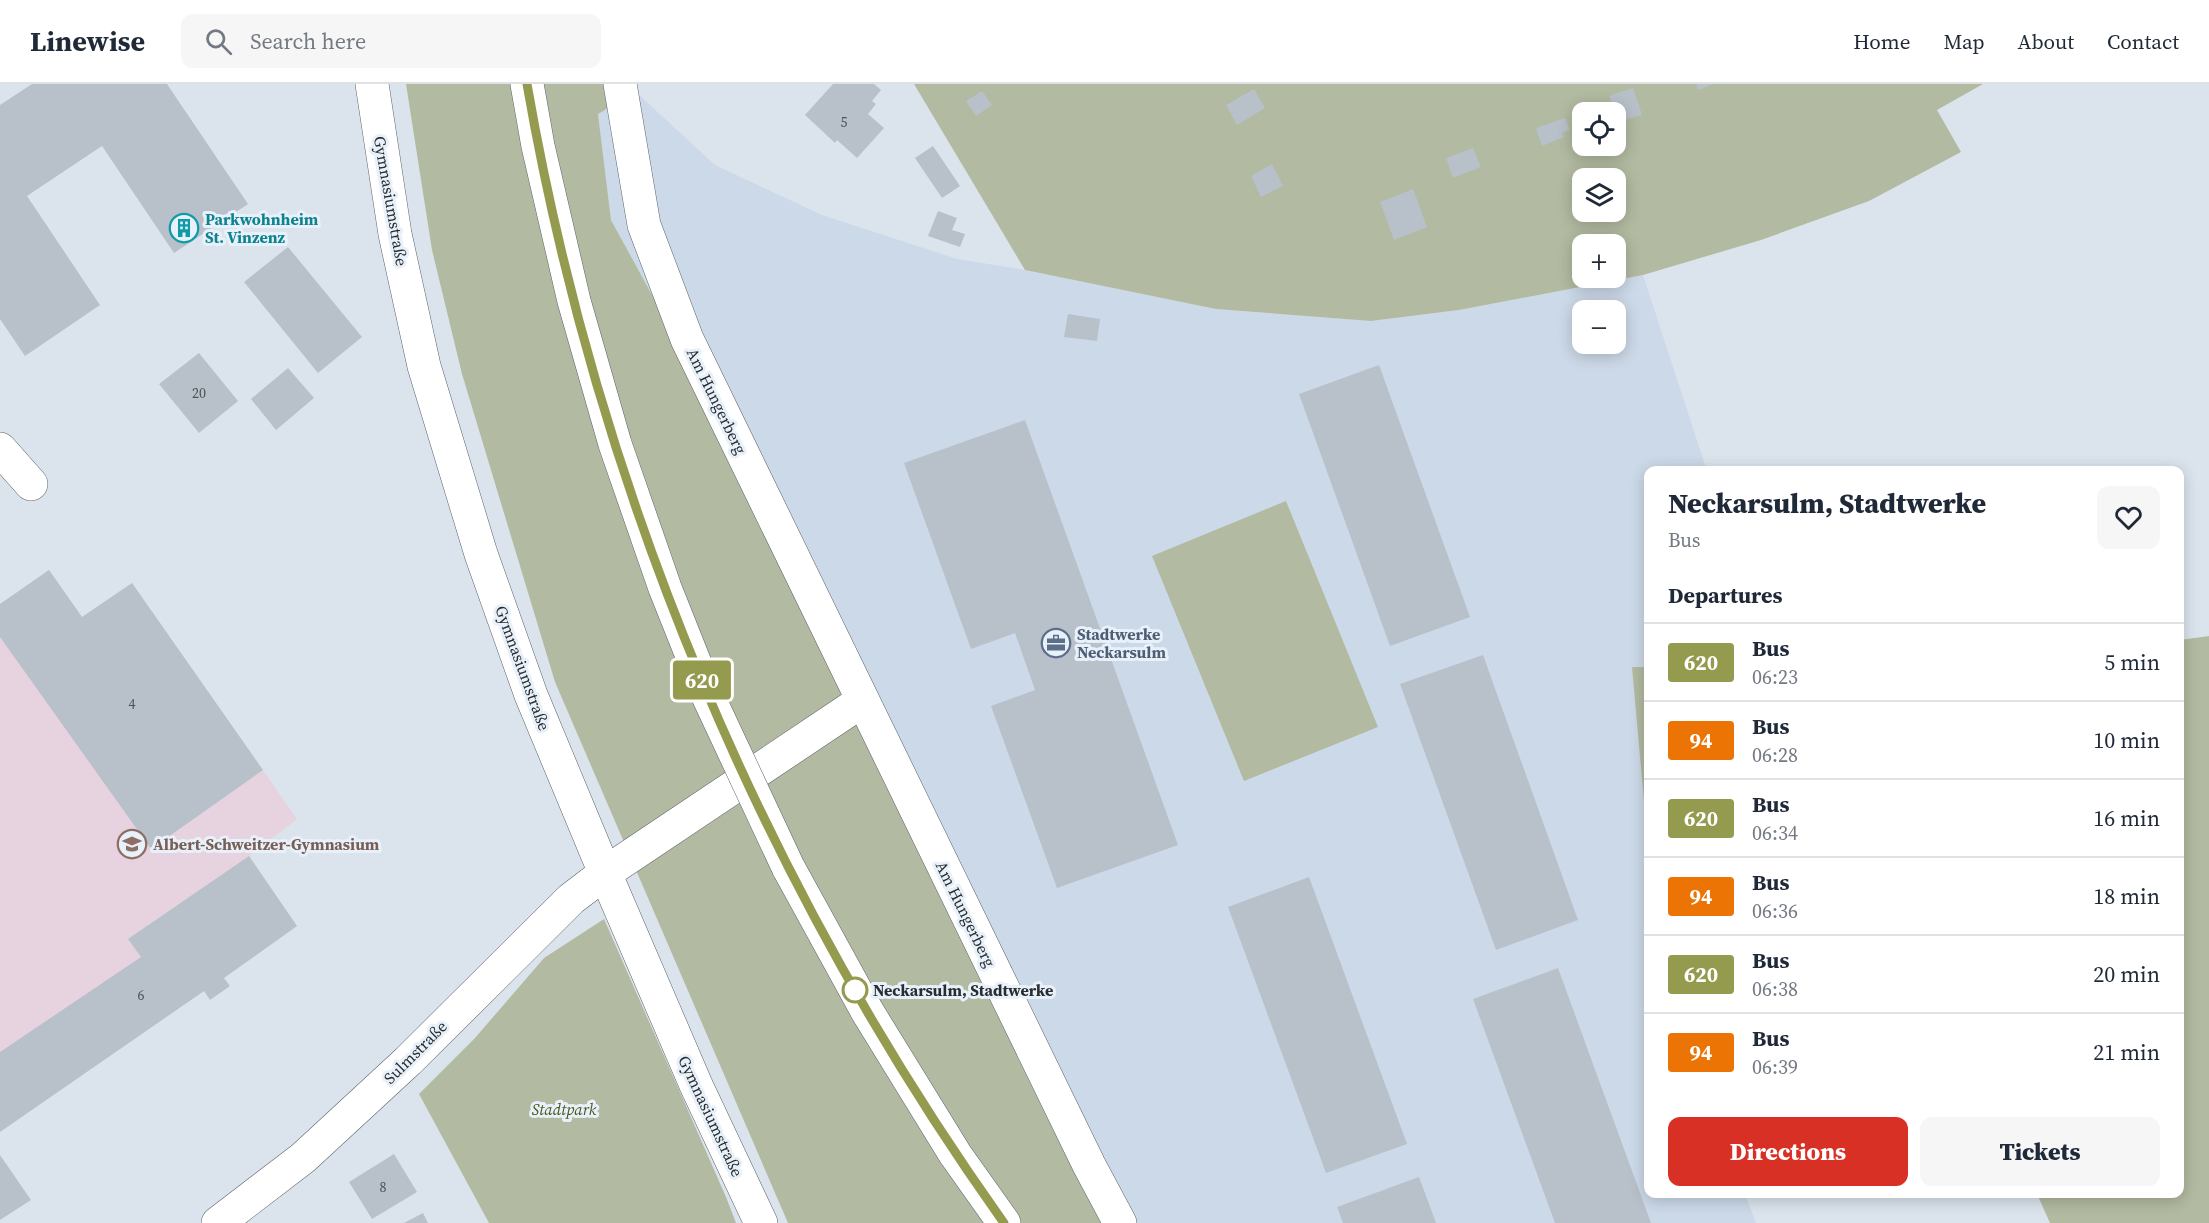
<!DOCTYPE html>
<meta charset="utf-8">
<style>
:root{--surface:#fff;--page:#f6f6f7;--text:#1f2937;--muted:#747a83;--line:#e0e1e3;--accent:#d93025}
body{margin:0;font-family:"Source Serif 4",serif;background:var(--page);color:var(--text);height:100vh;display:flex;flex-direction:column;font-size:22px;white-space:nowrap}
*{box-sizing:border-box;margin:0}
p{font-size:20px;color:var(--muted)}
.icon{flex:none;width:33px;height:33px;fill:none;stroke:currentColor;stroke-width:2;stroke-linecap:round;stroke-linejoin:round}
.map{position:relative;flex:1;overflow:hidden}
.sheet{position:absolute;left:1644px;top:382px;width:540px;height:732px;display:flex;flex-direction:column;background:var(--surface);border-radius:12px;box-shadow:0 3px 15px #0003}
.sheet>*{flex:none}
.badge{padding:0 12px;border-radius:4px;font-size:21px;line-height:39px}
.fabs{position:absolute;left:1572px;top:18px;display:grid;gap:12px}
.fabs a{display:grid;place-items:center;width:54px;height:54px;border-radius:12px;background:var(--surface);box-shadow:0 3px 15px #0003;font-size:30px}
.map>.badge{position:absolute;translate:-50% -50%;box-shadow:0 0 0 3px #fff}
h2{padding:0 24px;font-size:22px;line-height:54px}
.round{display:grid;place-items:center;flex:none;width:63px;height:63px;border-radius:12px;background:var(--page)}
.head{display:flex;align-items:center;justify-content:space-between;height:102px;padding:0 24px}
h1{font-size:28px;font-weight:800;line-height:45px}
.button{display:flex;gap:12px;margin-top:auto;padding:12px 24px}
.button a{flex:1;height:69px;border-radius:12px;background:var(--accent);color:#fff;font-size:24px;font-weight:800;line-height:69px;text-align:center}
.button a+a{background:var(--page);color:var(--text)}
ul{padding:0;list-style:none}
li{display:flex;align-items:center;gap:18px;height:78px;padding:0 24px;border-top:2px solid var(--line)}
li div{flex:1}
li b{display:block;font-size:22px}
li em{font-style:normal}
li .badge{min-width:66px;font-weight:700;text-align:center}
header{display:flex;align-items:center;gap:36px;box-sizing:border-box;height:84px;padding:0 30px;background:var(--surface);border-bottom:2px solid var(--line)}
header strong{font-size:28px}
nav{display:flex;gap:33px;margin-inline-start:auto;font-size:21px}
.search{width:420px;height:54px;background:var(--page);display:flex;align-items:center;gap:15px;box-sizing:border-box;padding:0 21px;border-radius:12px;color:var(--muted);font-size:22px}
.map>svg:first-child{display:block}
.built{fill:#ccd9e8;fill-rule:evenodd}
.education{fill:#e7d2e0}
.green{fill:#b2baa1;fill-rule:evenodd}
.building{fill:#b8c1ca}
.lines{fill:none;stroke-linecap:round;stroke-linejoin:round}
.minor-casing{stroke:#5c636b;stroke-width:34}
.highway-casing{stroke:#5c636b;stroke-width:34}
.minor{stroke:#fff;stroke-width:33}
.highway{stroke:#fff;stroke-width:33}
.highway-bridge-casing{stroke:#5c636b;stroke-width:34;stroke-linecap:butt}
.highway-bridge{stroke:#fff;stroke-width:33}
.line-casing{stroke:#fff;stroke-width:14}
.line{stroke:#949b4f;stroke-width:9}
.stop-dot{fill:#fff;stroke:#949b4f;stroke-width:3}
.labels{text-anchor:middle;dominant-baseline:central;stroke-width:6;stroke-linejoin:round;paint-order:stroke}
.number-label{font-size:14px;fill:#4d5256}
.street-label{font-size:16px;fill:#292d30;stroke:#e8f1fa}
.culture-label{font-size:16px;font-weight:bold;fill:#0d838f;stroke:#e8f1fa;text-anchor:start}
.service-label{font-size:16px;font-weight:bold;fill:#4e5e75;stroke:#e8f1fa;text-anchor:start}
.education-label{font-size:16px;font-weight:bold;fill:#785e54;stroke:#e8f1fa;text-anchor:start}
.stop-label{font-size:16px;font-weight:bold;fill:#292d30;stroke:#e8f1fa;text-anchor:start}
.park-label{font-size:16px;font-style:italic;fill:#49591c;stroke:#e8f1fa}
</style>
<header>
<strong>Linewise</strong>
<div class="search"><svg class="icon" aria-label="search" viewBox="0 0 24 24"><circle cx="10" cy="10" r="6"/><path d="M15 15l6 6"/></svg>Search here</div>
<nav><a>Home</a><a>Map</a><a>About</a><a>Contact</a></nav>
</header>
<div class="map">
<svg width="2209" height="1139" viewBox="0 0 2209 1139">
<rect width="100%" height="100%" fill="#dbe4ed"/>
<path class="built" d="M 636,8 L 715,81 L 822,131 L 957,175 L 1025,186 L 1216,225 L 1371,237 L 1459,226 L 1643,191 L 1707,387 L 1648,387 L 1648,583 L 1633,583 L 1648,756 L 1648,1110 L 1745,1110 L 1756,1139 L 1103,1139 L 1015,967 L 681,264 L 611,136 L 598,30 ZM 1582,226 L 1616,226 L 1616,260 L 1582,260 Z"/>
<path class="education" d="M 49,486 L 82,533 L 132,499 L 297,735 L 249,772 L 297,842 L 0,1048 L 0,520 Z"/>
<path class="green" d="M 406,0 L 635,0 L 636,8 L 598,30 L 611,136 L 681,264 L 1015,967 L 1103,1139 L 788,1139 L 555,598 L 462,290 L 432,166 Z
M 914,0 L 1983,0 L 1937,26 L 1961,68 L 1869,117 L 1761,156 L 1643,191 L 1459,226 L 1371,237 L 1216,225 L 1025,186 ZM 1582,28 L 1616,28 L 1616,62 L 1582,62 ZM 1582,94 L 1616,94 L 1616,128 L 1582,128 ZM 1582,160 L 1616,160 L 1616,194 L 1582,194 Z
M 1286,417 L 1378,643 L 1244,697 L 1152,472 Z
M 2209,552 L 2209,1139 L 2050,1139 L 2037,1110 L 2180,1110 L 2180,556 Z
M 1632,583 L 1648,583 L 1648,756 L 1647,751 Z
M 604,835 L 726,1113 L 736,1139 L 489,1139 L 419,1010 L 475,954 L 544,874 Z"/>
<path class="building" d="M 32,0 L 167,0 L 248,120 L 174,169 L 102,62 L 27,112 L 100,221 L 25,272 L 0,235 L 0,21 Z
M 833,0 L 874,0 L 881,6 L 872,17 L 876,20 L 868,30 L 884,44 L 857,74 L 837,56 L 835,59 L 805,31 Z
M 1696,0 L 1714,0 L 1698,6 Z
M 1633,4 L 1642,31 L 1618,38 L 1609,12 Z
M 1254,5 L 1265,24 L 1237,41 L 1226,21 Z
M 982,7 L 992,21 L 976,32 L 966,17 Z
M 1565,34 L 1570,46 L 1562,49 L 1564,53 L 1542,62 L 1536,44 Z
M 933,62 L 960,102 L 942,114 L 915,74 Z
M 1473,64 L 1481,83 L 1453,94 L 1446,74 Z
M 1272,80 L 1283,102 L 1261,113 L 1251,92 Z
M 1413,105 L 1427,143 L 1394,156 L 1380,118 Z
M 938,127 L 957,134 L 952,146 L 965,150 L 960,163 L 928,152 Z
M 288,163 L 362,253 L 318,289 L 244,198 Z
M 1068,230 L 1100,235 L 1097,257 L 1064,253 Z
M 199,269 L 238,317 L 199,349 L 159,300 Z
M 1379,281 L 1470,533 L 1390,562 L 1299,310 Z
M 288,284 L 314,314 L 276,346 L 251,315 Z
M 1025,336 L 1178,761 L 1057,804 L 991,622 L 1035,606 L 1015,549 L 971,565 L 904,379 Z
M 49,486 L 82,533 L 132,499 L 263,686 L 151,765 L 0,553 L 0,520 Z
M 1483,571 L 1578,836 L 1496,866 L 1400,600 Z
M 249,772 L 297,842 L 224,894 L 230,902 L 210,916 L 204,907 L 0,1048 L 0,968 L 141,873 L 128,855 Z
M 1309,793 L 1407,1060 L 1326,1089 L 1228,823 Z
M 1558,884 L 1651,1139 L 1555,1139 L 1473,915 Z
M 394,1070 L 417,1108 L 372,1135 L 349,1098 Z
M 0,1071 L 31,1116 L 0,1136 Z
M 1419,1093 L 1436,1139 L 1343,1139 L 1337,1123 Z
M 423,1129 L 428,1139 L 404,1139 Z"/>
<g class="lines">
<g class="minor-casing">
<path id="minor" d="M 372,0 L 395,150 L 424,282 L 481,470 L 531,611 L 605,789 L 696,1001 L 761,1139
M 620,0 L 644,141 L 687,255 L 1089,1081 L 1120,1139
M 0,365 L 31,400
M 218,1139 L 303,1074 L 408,977 L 571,815 L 605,789 L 862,617"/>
</g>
<g class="highway-casing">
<path id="highway" d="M 527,0 L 538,62 L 574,217 L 615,360 L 665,504 L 708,612
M 788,783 L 867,927 L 955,1070 L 1004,1139"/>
</g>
<use href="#minor" class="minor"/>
<use href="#highway" class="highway"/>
<g class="highway-bridge-casing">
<path id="highway-bridge" d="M 708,612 L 788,783"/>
</g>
<use href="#highway-bridge" class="highway-bridge"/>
</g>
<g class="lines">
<g class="line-casing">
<path id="line" d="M 527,0 C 598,409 763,801 1004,1139"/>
</g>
<use href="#line" class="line"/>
</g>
<defs>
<g id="building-ring" transform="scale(1.5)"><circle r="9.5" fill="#e8f1fa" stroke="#0f9aa8" stroke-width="1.5"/><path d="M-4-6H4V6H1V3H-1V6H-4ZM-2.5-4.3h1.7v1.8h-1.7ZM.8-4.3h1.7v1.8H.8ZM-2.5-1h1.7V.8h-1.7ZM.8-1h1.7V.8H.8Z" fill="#0f9aa8"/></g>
<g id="office-ring" transform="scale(1.5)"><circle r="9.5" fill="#e8f1fa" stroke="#5c6f8a" stroke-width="1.5"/><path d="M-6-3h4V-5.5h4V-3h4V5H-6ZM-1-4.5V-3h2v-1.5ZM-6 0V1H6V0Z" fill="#5c6f8a"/></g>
<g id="school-ring" transform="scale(1.5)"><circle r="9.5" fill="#e8f1fa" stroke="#8d6e63" stroke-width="1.5"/><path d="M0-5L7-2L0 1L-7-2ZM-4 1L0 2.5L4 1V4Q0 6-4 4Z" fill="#8d6e63"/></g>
</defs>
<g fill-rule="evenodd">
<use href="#building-ring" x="184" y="144"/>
<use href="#office-ring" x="1056" y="559"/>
<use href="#school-ring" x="132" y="760"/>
</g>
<circle class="stop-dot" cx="855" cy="906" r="12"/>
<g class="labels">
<g class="number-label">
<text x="844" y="38">5</text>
<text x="199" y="309">20</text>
<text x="132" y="620">4</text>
<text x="141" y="911">6</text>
<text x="383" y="1103">8</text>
</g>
<g class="street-label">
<text transform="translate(391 117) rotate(80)">Gymnasiumstraße</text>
<text transform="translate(717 317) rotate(64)">Am Hungerberg</text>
<text transform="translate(523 584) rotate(70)">Gymnasiumstraße</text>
<text transform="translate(966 830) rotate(64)">Am Hungerberg</text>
<text transform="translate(415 968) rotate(-45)">Sulmstraße</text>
<text transform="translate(711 1032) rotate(65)">Gymnasiumstraße</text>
</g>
<g class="culture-label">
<text x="205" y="135">Parkwohnheim<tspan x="205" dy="18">St. Vinzenz</tspan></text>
</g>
<g class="service-label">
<text x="1077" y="550">Stadtwerke<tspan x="1077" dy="18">Neckarsulm</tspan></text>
</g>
<g class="education-label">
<text x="153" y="760">Albert-Schweitzer-Gymnasium</text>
</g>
<g class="stop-label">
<text x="873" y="906">Neckarsulm, Stadtwerke</text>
</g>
<g class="park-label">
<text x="564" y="1025">Stadtpark</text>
</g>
</g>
</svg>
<div class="fabs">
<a><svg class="icon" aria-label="locate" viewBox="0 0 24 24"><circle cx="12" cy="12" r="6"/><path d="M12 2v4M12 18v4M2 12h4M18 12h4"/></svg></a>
<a><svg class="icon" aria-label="layers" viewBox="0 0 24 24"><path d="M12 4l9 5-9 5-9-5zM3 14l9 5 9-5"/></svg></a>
<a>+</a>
<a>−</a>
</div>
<b class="badge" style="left:702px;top:596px;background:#949b4f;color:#fff">620</b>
<section class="sheet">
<div class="head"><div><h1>Neckarsulm, Stadtwerke</h1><p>Bus</p></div><a class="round"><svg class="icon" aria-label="heart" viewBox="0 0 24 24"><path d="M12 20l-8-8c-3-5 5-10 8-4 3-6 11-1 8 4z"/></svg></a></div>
<h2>Departures</h2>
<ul>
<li><span class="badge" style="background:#949b4f;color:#fff">620</span><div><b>Bus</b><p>06:23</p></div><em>5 min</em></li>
<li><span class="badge" style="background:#ec7405;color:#fff">94</span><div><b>Bus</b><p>06:28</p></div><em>10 min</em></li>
<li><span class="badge" style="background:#949b4f;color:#fff">620</span><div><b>Bus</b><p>06:34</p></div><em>16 min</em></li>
<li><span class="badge" style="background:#ec7405;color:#fff">94</span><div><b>Bus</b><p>06:36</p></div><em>18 min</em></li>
<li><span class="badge" style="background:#949b4f;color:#fff">620</span><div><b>Bus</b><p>06:38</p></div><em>20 min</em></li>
<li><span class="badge" style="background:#ec7405;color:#fff">94</span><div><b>Bus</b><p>06:39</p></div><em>21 min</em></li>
</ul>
<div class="button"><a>Directions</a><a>Tickets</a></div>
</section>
</div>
